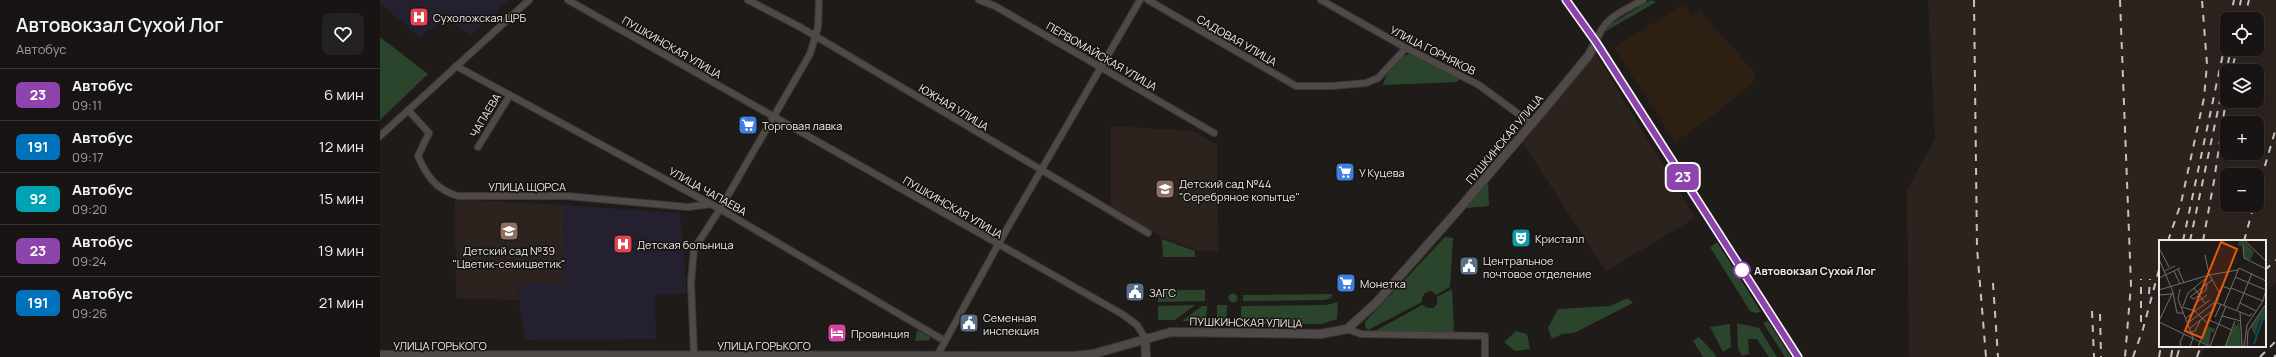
<!DOCTYPE html>
<html lang="ru">
<meta charset="utf-8">
<style>
:root{--surface:#171413;--page:#242121;--text:#f1f3f6;--muted:#9e9ea0;--line:#363333}
body{margin:0;font-family:Manrope,sans-serif;background:var(--page);color:var(--text);height:100vh;display:flex;flex-direction:column;font-size:15px;white-space:nowrap}
*{box-sizing:border-box;margin:0}
p{font-size:13px;color:var(--muted)}
.icon{flex:none;width:22px;height:22px;fill:none;stroke:currentColor;stroke-width:2;stroke-linecap:round;stroke-linejoin:round}
.map{position:relative;flex:1;overflow:hidden}
.panel{display:flex;flex-direction:column;background:var(--surface);width:380px}
.panel>*{flex:none}
.badge{padding:0 8px;border-radius:6px;font-size:14px;line-height:26px}
.tools{position:absolute;left:1840px;top:12px;display:grid;gap:8px}
.tools a{display:grid;place-items:center;width:44px;height:44px;border-radius:8px;background:var(--surface);box-shadow:0 2px 6px #0003,0 0 0 1px var(--line);font-size:20px}
.map>.badge{position:absolute;translate:-50% -50%;box-shadow:0 0 0 2px #fff}
.round{display:grid;place-items:center;flex:none;width:42px;height:42px;border-radius:8px;background:var(--page)}
.headline{display:flex;align-items:center;justify-content:space-between;height:68px;padding:0 16px}
h1{font-size:19px;font-weight:600;line-height:30px}
ul{padding:0;list-style:none}
li{display:flex;align-items:center;gap:12px;height:52px;padding:0 16px;border-top:1px solid var(--line)}
li div{flex:1}
li b{display:block;font-size:15px}
li em{font-style:normal}
li .badge{min-width:44px;font-weight:700;text-align:center}
main{display:flex;flex:1;min-height:0}
.map>svg:first-child{display:block}
.commercial{fill:#2d2013}
.built{fill:#2d231e;fill-rule:evenodd}
.medical{fill:#25202f}
.green{fill:#2b452d}
.lines{fill:none;stroke-linecap:round;stroke-linejoin:round}
.minor-casing{stroke:#3b3837;stroke-width:8}
.tertiary-casing{stroke:#3b3837;stroke-width:10}
.minor{stroke:#4f4a47;stroke-width:6}
.tertiary{stroke:#4f4a47;stroke-width:8}
.rail{stroke:#c6c2c0;stroke-width:2;stroke-dasharray:7 7;stroke-linecap:butt}
.line-casing{stroke:#fff;stroke-width:9}
.line{stroke:#8e44ad;stroke-width:6}
.stop-dot{fill:#fff;stroke:#8e44ad;stroke-width:2}
.labels{text-anchor:middle;dominant-baseline:central;stroke-width:3;stroke-linejoin:round;paint-order:stroke}
.poi-label{font-size:11px;fill:#edeae8;stroke:#161210;text-anchor:start}
.street-label{font-size:11px;fill:#edeae8;stroke:#161210}
.stop-label{font-size:11px;font-weight:bold;fill:#edeae8;stroke:#161210;text-anchor:start}
.inset-river{fill:none;stroke:#054e60;stroke-width:2}
.inset-road{fill:none;stroke:#716e6c;stroke-width:1}
.view{fill:#e8590c;fill-opacity:0.15;stroke:#e8590c;stroke-width:2}
.inset-edge{fill:none;stroke:#edeae8;stroke-width:2}
</style>
<main>
<section class="panel">
<div class="headline"><div><h1>Автовокзал Сухой Лог</h1><p>Автобус</p></div><a class="round"><svg class="icon" aria-label="heart" viewBox="0 0 24 24"><path d="M12 20l-8-8c-3-5 5-10 8-4 3-6 11-1 8 4z"/></svg></a></div>
<ul>
<li><span class="badge" style="background:#8e44ad;color:#fff">23</span><div><b>Автобус</b><p>09:11</p></div><em>6 мин</em></li>
<li><span class="badge" style="background:#0072bc;color:#fff">191</span><div><b>Автобус</b><p>09:17</p></div><em>12 мин</em></li>
<li><span class="badge" style="background:#00a3b4;color:#fff">92</span><div><b>Автобус</b><p>09:20</p></div><em>15 мин</em></li>
<li><span class="badge" style="background:#8e44ad;color:#fff">23</span><div><b>Автобус</b><p>09:24</p></div><em>19 мин</em></li>
<li><span class="badge" style="background:#0072bc;color:#fff">191</span><div><b>Автобус</b><p>09:26</p></div><em>21 мин</em></li>
</ul>
</section>
<div class="map">
<svg width="1896" height="357" viewBox="0 0 1896 357">
<rect width="100%" height="100%" fill="#1f1b19"/>
<path class="commercial" d="M 1303,5 L 1312,16 L 1320,11 L 1376,74 L 1373,83 L 1331,117 L 1295,142 L 1234,47 Z"/>
<path class="built" d="M 1548,0 L 1896,0 L 1896,282 L 1885,292 L 1885,241 L 1780,241 L 1780,346 L 1826,346 L 1820,357 L 1529,357 L 1527,190 L 1555,139 ZM 1847,19 L 1877,19 L 1877,49 L 1847,49 ZM 1847,71 L 1877,71 L 1877,101 L 1847,101 ZM 1847,123 L 1877,123 L 1877,153 L 1847,153 ZM 1847,175 L 1877,175 L 1877,205 L 1847,205 Z
M 1216,54 L 1315,218 L 1226,271 L 1142,142 Z
M 731,126 L 814,131 L 837,145 L 838,251 L 817,250 L 781,237 L 731,206 Z
M 75,199 L 184,205 L 182,284 L 136,283 L 139,300 L 76,298 Z"/>
<path class="medical" d="M 0,0 L 129,0 L 90,36 L 64,16 L 52,31 L 48,28 L 41,38 L 0,4 Z
M 184,205 L 300,213 L 307,293 L 275,295 L 276,339 L 145,340 L 136,283 L 182,284 Z"/>
<path class="green" d="M 1271,0 L 1276,2 L 1226,31 L 1224,28 Z
M 0,37 L 48,74 L 0,120 Z
M 1032,54 L 1080,77 L 1077,82 L 1003,85 C 1007,71 1017,55 1032,54 Z
M 1108,181 L 1109,206 L 1086,208 Z
M 1065,237 L 1073,238 L 1070,287 L 1056,295 L 1052,291 L 1046,292 L 1042,297 L 1042,302 L 988,330 L 985,326 L 985,322 Z
M 782,239 L 815,251 L 815,257 L 783,257 Z
M 1337,242 L 1381,312 L 1376,313 L 1370,311 L 1330,247 Z
M 1072,289 L 1074,333 L 993,332 L 1042,305 L 1048,308 L 1054,308 L 1057,303 L 1057,297 Z
M 778,290 L 825,290 L 825,301 L 778,302 Z
M848.5 298a4.5 4.5 0 1 1 9 0a4.5 4.5 0 1 1-9 0Z
M 952,294 L 951,298 L 944,300 L 863,301 L 863,295 Z
M 1248,298 L 1253,303 L 1194,333 L 1182,334 L 1172,339 L 1168,328 L 1178,309 L 1230,306 Z
M 958,302 L 957,319 L 941,324 L 861,324 L 861,306 L 947,305 Z
M 815,305 L 795,320 L 778,320 L 778,306 Z
M 837,305 L 847,305 L 846,324 L 837,323 Z
M 822,306 L 827,306 L 826,322 L 802,321 Z
M 1388,321 L 1411,357 L 1405,357 L 1383,323 Z
M 1357,323 L 1379,328 L 1397,357 L 1389,357 L 1377,339 L 1368,339 L 1369,354 L 1362,356 L 1358,349 Z
M 1350,324 L 1351,347 L 1343,352 L 1330,327 Z
M 537,330 L 550,337 L 550,340 L 535,341 Z
M 1136,331 L 1147,334 L 1150,349 L 1135,351 L 1124,342 Z
M 1319,337 L 1335,354 L 1336,357 L 1323,357 L 1313,341 Z"/>
<g class="lines">
<g class="minor-casing">
<path id="minor" d="M 188,0 L 742,314 L 757,325 L 765,338
M 368,0 L 420,27 L 768,233
M 599,0 L 615,6 L 834,133
M 768,0 L 916,86 L 952,86 L 986,83 L 998,78 L 1026,48
M 941,0 L 1026,48 L 1099,85 L 1152,124
M 1216,42 C 1224,17 1241,12 1263,0
M 76,66 L 340,209 L 565,341
M 28,110 L 49,133 L 38,156 C 46,175 56,190 78,196 L 187,196 L 308,207 L 332,204
M 0,136 L 149,0
M 98,147 L 130,95
M 967,329 L 981,334 L 1105,336 L 1105,357
M 314,355 L 311,282 L 314,249 L 340,209 L 430,54 L 438,27 L 439,0
M 557,356 L 624,234 L 760,0"/>
</g>
<g class="tertiary-casing">
<path id="tertiary" d="M 1186,0 L 1216,42 L 1418,357
M 765,338 L 766,357
M 0,355 L 693,356 L 713,354 L 791,332 L 941,334 L 967,329 L 996,303 L 1073,216 L 1161,113 L 1209,55 L 1216,42"/>
</g>
<use href="#minor" class="minor"/>
<use href="#tertiary" class="tertiary"/>
<path class="rail" d="M 1594,0 L 1597,248 L 1606,357
M 1740,0 L 1751,285 L 1745,357
M 1850,19 L 1854,0
M 1857,19 L 1861,0
M 1864,19 L 1869,0
M 1853,65 L 1857,49
M 1843,154 L 1847,129
M 1877,193 L 1896,128
M 1788,241 L 1801,203 L 1824,98 L 1827,64 L 1822,0
M 1803,241 L 1847,35
M 1810,241 L 1851,49
M 1823,241 L 1834,181 L 1847,93
M 1864,241 L 1874,205
M 1885,270 L 1896,260
M 1613,283 L 1618,357
M 1769,294 L 1770,279
M 1712,311 L 1714,357
M 1720,314 L 1721,357
M 1761,322 L 1761,279
M 1753,357 L 1763,329 L 1780,266
M 1779,357 L 1781,346
M 1791,357 L 1793,346
M 1797,357 L 1800,346
M 1817,357 L 1821,346
M 1880,357 L 1896,341
M 1894,357 L 1896,355"/>
</g>
<g class="lines">
<g class="line-casing">
<path id="line" d="M 1186,0 L 1216,42 L 1418,357"/>
</g>
<use href="#line" class="line"/>
</g>
<defs>
<g id="hospital-square" transform="scale(1)"><rect x="-9" y="-9" width="18" height="18" rx="4" fill="#e0444e" stroke="#161210"/><path d="M-5-5h3v3.5h4V-5h3V5h-3V1.5h-4V5h-3Z" fill="#fff"/></g>
<g id="supermarket-square" transform="scale(1)"><rect x="-9" y="-9" width="18" height="18" rx="4" fill="#3f7fe0" stroke="#161210"/><path d="M-6-5.5h2.5l.6 2H6L4.5 2H-2.5L-4.4-4H-6ZM-1.5 3.2a1.3 1.3 0 1 0 .1 0ZM3 3.2a1.3 1.3 0 1 0 .1 0Z" fill="#fff"/></g>
<g id="school-square" transform="scale(1)"><rect x="-9" y="-9" width="18" height="18" rx="4" fill="#8d6e63" stroke="#161210"/><path d="M0-5L7-2L0 1L-7-2ZM-4 1L0 2.5L4 1V4Q0 6-4 4Z" fill="#fff"/></g>
<g id="theatre-square" transform="scale(1)"><rect x="-9" y="-9" width="18" height="18" rx="4" fill="#0f9aa8" stroke="#161210"/><path d="M-5-5.5Q0-4 5-5.5V0Q5 5 0 6Q-5 5-5 0ZM-3.3-2.5H-1v1.5H-3.3ZM1-2.5H3.3v1.5H1ZM-2.8 1Q0 5.5 2.8 1Z" fill="#fff"/></g>
<g id="civic-square" transform="scale(1)"><rect x="-9" y="-9" width="18" height="18" rx="4" fill="#5c6f8a" stroke="#161210"/><path d="M-.6-6.5H3V-4.5H.6V-3L4-1V1h2V6H-6V1h2V-1L-.6-3ZM-1.2 2.5V6h2.4V2.5Z" fill="#fff"/></g>
<g id="hotel-square" transform="scale(1)"><rect x="-9" y="-9" width="18" height="18" rx="4" fill="#d1479c" stroke="#161210"/><path d="M-6-4.5h1.5V1H6V5H4.5V3h-9V5H-6ZM-4 0a1.8 1.8 0 1 1 3.6 0ZM.5 0V-2.5h3Q6-2.5 6 0Z" fill="#fff"/></g>
</defs>
<g fill-rule="evenodd">
<use href="#hospital-square" x="39" y="17"/>
<use href="#supermarket-square" x="368" y="125"/>
<use href="#supermarket-square" x="965" y="172"/>
<use href="#school-square" x="785" y="189"/>
<use href="#school-square" x="129" y="231"/>
<use href="#theatre-square" x="1141" y="238"/>
<use href="#hospital-square" x="243" y="244"/>
<use href="#civic-square" x="1089" y="266"/>
<use href="#supermarket-square" x="966" y="283"/>
<use href="#civic-square" x="755" y="292"/>
<use href="#civic-square" x="589" y="323"/>
<use href="#hotel-square" x="457" y="333"/>
</g>
<circle class="stop-dot" cx="1362" cy="270" r="8"/>
<g class="labels">
<g class="poi-label">
<text x="53" y="17">Сухоложская ЦРБ</text>
<text x="382" y="125">Торговая лавка</text>
<text x="979" y="172">У Куцева</text>
<text x="799" y="183">Детский сад №44<tspan x="799" dy="13">"Серебряное копытце"</tspan></text>
<text x="1155" y="238">Кристалл</text>
<text x="257" y="244">Детская больница</text>
<text x="129" y="250" text-anchor="middle">Детский сад №39<tspan x="129" dy="13">"Цветик-семицветик"</tspan></text>
<text x="1103" y="260">Центральное<tspan x="1103" dy="13">почтовое отделение</tspan></text>
<text x="980" y="283">Монетка</text>
<text x="769" y="292">ЗАГС</text>
<text x="603" y="317">Семенная<tspan x="603" dy="13">инспекция</tspan></text>
<text x="471" y="333">Провинция</text>
</g>
<g class="street-label">
<text transform="translate(857 40) rotate(30)">САДОВАЯ УЛИЦА</text>
<text transform="translate(292 47) rotate(30)">ПУШКИНСКАЯ УЛИЦА</text>
<text transform="translate(1053 50) rotate(27)">УЛИЦА ГОРНЯКОВ</text>
<text transform="translate(722 56) rotate(30)">ПЕРВОМАЙСКАЯ УЛИЦА</text>
<text transform="translate(574 107) rotate(31)">ЮЖНАЯ УЛИЦА</text>
<text transform="translate(105 115) rotate(-59)">ЧАПАЕВА</text>
<text transform="translate(1124 139) rotate(-50)">ПУШКИНСКАЯ УЛИЦА</text>
<text x="147" y="186">УЛИЦА ЩОРСА</text>
<text transform="translate(328 191) rotate(29)">УЛИЦА ЧАПАЕВА</text>
<text transform="translate(573 207) rotate(30)">ПУШКИНСКАЯ УЛИЦА</text>
<text transform="translate(866 322) rotate(1)">ПУШКИНСКАЯ УЛИЦА</text>
<text x="60" y="345">УЛИЦА ГОРЬКОГО</text>
<text x="384" y="345">УЛИЦА ГОРЬКОГО</text>
</g>
<g class="stop-label">
<text x="1374" y="270">Автовокзал Сухой Лог</text>
</g>
</g>
<g transform="translate(1779 240)">
<rect width="107" height="107" fill="#1f1b19"/>
<path d="M 80,1 L 84,0 L 95,12 L 91,20 L 86,18 L 84,5 L 79,6 ZM 107,65 L 107,76 L 100,81 L 96,96 L 92,87 ZM 80,81 L 82,107 L 66,107 L 76,84 L 78,86 ZM 48,86 L 56,89 L 55,92 L 52,92 L 50,105 L 42,101 Z" fill="#2b452d"/>
<path class="inset-river" d="M 95,104 L 103,80 L 107,78"/>
<path class="inset-road" d="M 85,0 L 107,21M 84,5 L 85,18 L 107,29M 0,8 L 10,27M 0,19 L 14,52 L 0,81M 19,29 L 25,43M 5,31 L 16,26M 15,31 L 21,44M 76,37 L 107,50M 0,38 L 21,28M 35,48 L 46,63M 72,48 L 104,61M 21,49 L 19,59 L 34,98 L 31,107M 0,50 L 50,35 L 79,30M 60,52 L 63,46 L 71,49M 14,53 L 18,73 L 24,73M 0,55 L 13,54M 31,57 L 53,40M 31,57 L 35,59 L 47,50 L 48,44M 56,62 L 91,76 L 93,73M 81,63 L 97,71M 65,65 L 80,28 L 107,41M 24,66 L 29,53 L 46,39M 23,67 L 36,71 L 48,83M 34,70 L 37,63 L 48,55M 78,70 L 93,33M 81,72 L 83,107M 63,76 L 82,81M 56,77 L 62,64M 27,78 L 51,60M 50,80 L 73,90M 0,82 L 52,107M 29,83 L 56,62M 30,89 L 53,71M 32,92 L 36,91 L 41,81M 51,106 L 67,66M 22,107 L 21,102 L 25,94M 39,107 L 60,52 L 50,34 L 46,15M 66,107 L 76,81M 85,107 L 88,85 L 104,61 L 107,49M 88,107 L 89,91 L 107,64"/>
<path class="view" d="M 62,2 L 78,9 L 43,98 L 26,91 Z"/>
<rect width="107" height="107" class="inset-edge"/>
</g>
</svg>
<div class="tools">
<a><svg class="icon" aria-label="locate" viewBox="0 0 24 24"><circle cx="12" cy="12" r="6"/><path d="M12 2v4M12 18v4M2 12h4M18 12h4"/></svg></a>
<a><svg class="icon" aria-label="layers" viewBox="0 0 24 24"><path d="M12 4l9 5-9 5-9-5zM3 14l9 5 9-5"/></svg></a>
<a>+</a>
<a>−</a>
</div>
<b class="badge" style="left:1303px;top:177px;background:#8e44ad;color:#fff">23</b>
</div>
</main>
